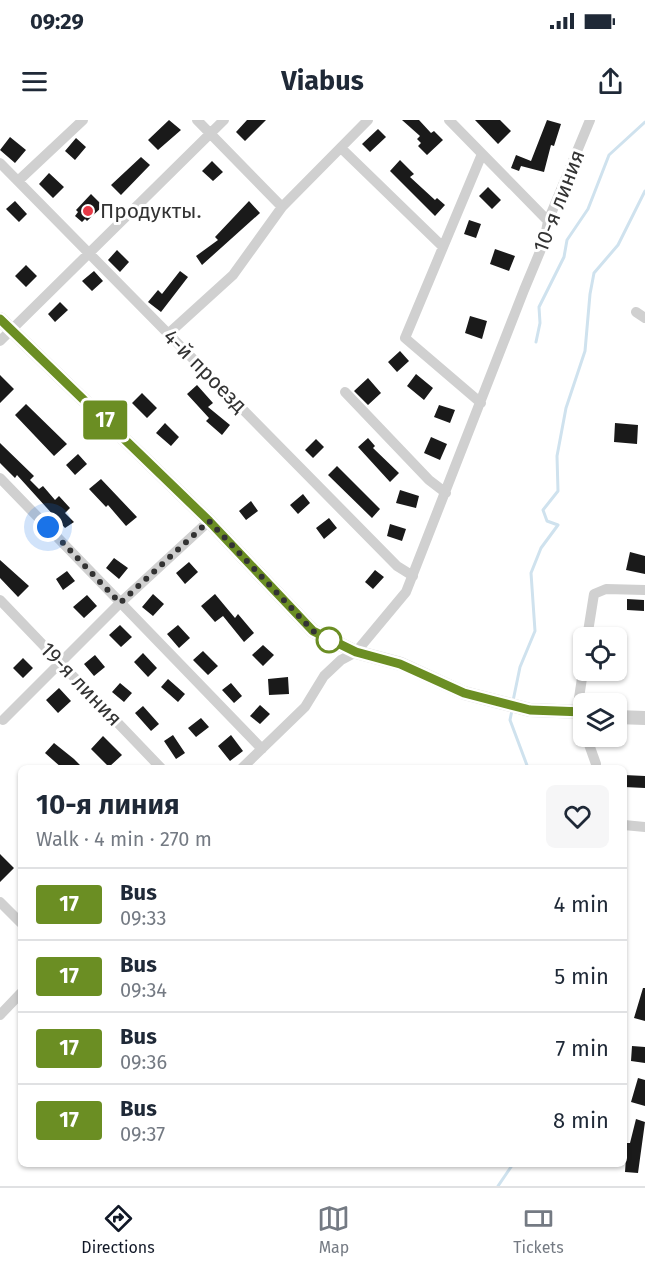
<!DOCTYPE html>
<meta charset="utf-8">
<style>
:root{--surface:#fff;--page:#f6f6f7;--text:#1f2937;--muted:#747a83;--line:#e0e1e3;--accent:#111827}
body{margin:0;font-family:"Fira Sans",sans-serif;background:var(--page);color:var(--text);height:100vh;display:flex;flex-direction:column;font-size:22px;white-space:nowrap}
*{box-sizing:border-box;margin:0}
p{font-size:20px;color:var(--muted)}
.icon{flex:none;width:33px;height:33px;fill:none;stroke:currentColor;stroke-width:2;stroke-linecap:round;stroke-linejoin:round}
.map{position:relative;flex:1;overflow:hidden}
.panel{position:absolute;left:18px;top:645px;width:609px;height:402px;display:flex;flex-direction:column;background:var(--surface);border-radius:9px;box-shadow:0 2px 4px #0004}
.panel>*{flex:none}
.badge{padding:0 12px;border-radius:4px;font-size:21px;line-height:39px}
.tools{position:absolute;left:573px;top:507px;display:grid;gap:12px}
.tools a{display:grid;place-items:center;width:54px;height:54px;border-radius:9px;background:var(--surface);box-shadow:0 2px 4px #0004;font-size:30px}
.you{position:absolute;width:30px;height:30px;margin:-15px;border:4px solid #fff;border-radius:50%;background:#1a73e8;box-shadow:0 0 0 9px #1a73e833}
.map>.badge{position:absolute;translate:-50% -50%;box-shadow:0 0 0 3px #fff}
.round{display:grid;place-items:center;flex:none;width:63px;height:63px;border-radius:9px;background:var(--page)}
.summary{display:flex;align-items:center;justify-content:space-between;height:102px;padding:0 18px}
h1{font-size:28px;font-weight:700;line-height:45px}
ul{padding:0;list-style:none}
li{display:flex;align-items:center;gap:18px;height:72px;padding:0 18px;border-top:2px solid var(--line)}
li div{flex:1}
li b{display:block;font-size:22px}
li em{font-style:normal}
li .badge{min-width:66px;font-weight:700;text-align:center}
.status{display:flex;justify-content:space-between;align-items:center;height:42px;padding:0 30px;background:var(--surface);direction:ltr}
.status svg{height:16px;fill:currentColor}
header{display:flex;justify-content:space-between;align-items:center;height:78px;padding:0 18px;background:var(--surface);font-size:27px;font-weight:700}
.tabs{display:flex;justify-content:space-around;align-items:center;height:84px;border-top:2px solid var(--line);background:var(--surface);font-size:16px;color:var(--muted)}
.tabs a{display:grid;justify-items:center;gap:3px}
.tabs .selected{color:var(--accent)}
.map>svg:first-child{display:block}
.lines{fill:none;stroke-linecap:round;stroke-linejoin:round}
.stream{stroke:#cfe2ee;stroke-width:3}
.building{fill:#1a1a1a}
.minor{stroke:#d0d0d0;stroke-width:10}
.tertiary{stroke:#d0d0d0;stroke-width:14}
.line-casing{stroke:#fff;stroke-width:14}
.line{stroke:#6b8e23;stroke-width:9}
.walk{stroke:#333;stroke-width:6;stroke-dasharray:0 10.8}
.poi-dot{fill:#e63946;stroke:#fff;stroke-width:2}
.stop-dot{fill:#fff;stroke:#6b8e23;stroke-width:3}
.labels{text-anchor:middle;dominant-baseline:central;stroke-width:6;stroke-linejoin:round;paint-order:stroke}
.street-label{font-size:21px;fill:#333;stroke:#fff}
.poi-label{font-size:21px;fill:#333;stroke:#fff;text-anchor:start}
</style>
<div class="status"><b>09:29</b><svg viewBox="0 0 49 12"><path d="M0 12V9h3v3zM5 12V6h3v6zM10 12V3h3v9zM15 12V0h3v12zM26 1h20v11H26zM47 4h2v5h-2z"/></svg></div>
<header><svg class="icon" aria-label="menu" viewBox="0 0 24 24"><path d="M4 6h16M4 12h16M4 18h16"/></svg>Viabus<svg class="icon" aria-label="share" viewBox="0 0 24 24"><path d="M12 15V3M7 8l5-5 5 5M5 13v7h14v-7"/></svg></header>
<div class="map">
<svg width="645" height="1066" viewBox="0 0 645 1066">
<rect width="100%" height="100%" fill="#fff"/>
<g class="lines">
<path class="stream" d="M 536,222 L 540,203 L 539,187 L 564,137 L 567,120 L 588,89 L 609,35 L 645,2
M 513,581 L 520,547 L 535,511 L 531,453 L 541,428 L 558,405 L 547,401 L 543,390 L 558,371 L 557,336 L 566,288 L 585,231 L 590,174 L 594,153 L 618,125 L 645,71
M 512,590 L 510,600 L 528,648
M 498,1066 L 513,1044"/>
</g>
<path class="building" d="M 169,0 L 181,10 L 158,30 L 148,20 Z
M 247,0 L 266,0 L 245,21 L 236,12 Z
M 402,0 L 419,0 L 431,13 L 434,11 L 443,20 L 427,35 L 418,26 L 421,23 L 417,19 L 420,16 Z
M 475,0 L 500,0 L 511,11 L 498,24 Z
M 547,0 L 561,4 L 554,26 L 551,25 L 544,52 L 521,46 L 519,51 L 511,48 L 516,35 L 531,41 Z
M 378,9 L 386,17 L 370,32 L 362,24 Z
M 10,17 L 26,30 L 15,43 L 0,30 Z
M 76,18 L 86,27 L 75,40 L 65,31 Z
M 141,37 L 150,45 L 121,75 L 111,65 Z
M 400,40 L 414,54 L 410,57 L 435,80 L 437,78 L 445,85 L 435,96 L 390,51 Z
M 212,41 L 223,52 L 213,61 L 202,51 Z
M 49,53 L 64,67 L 53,78 L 39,64 Z
M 488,67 L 501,80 L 492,89 L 479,76 Z
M 91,74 L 103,86 L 87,101 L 85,99 L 82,102 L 75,96 L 78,92 L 76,90 Z
M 15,81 L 27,94 L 19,102 L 6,89 Z
M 249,81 L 260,93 L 202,145 L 196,136 L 218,120 L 215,117 Z
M 469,100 L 481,104 L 476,118 L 464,114 Z
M 495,129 L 515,136 L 509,151 L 490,144 Z
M 117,130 L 129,142 L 120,152 L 108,140 Z
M 26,145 L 37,156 L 26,167 L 15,156 Z
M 94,151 L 103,161 L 92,171 L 82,161 Z
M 180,151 L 188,157 L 161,192 L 148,182 L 158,170 L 162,174 Z
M 60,182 L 68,190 L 55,202 L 48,194 Z
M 470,196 L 487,201 L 482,219 L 465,213 Z
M 400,231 L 409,241 L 397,252 L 388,242 Z
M 416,254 L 433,268 L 424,280 L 407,266 Z
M 0,255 L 14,269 L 0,283 Z
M 368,258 L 381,273 L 368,285 L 354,271 Z
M 197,265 L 213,283 L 208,287 L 230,305 L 222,315 L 206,301 L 209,298 L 187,274 Z
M 142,273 L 157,288 L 147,298 L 132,283 Z
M 26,284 L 67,324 L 54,336 L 15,295 Z
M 439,285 L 455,290 L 450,303 L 434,297 Z
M 165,303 L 179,317 L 171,326 L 156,313 Z
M 615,303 L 638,305 L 637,324 L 614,322 Z
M 431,317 L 447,324 L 440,340 L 424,333 Z
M 368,318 L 375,326 L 373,328 L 399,353 L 390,362 L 358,327 Z
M 316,319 L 324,327 L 313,338 L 305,330 Z
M 0,323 L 34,356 L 30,360 L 39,369 L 43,366 L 55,380 L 59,376 L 70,388 L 65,393 L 74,402 L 65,408 L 17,355 L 15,358 L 0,343 Z
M 78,334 L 87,344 L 75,355 L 66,345 Z
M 337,346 L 380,389 L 372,398 L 328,355 Z
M 101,359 L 137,397 L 126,406 L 108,385 L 106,387 L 89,369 Z
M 400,370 L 419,376 L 416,388 L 396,383 Z
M 303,374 L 310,383 L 298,394 L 290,385 Z
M 251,381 L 258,391 L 246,400 L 239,391 Z
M 329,398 L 337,408 L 324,419 L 316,408 Z
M 390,404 L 406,409 L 402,421 L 387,416 Z
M 630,432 L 645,436 L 645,454 L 626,450 Z
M 114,438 L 128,448 L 119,459 L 106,448 Z
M 0,440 L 29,466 L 18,477 L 0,458 Z
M 189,442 L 198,452 L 185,464 L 176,453 Z
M 375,450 L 384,457 L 373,469 L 365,462 Z
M 67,451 L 75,461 L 63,470 L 56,459 Z
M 153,474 L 164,484 L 153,496 L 142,487 Z
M 215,474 L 235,498 L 238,494 L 254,513 L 244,522 L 223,496 L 215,502 L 201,486 Z
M 87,475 L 97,486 L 84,498 L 73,487 Z
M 627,479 L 644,480 L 644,491 L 627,490 Z
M 120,505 L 132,517 L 121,527 L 109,515 Z
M 178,505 L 190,518 L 179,528 L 167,514 Z
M 263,525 L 274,535 L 263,546 L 252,535 Z
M 203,531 L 218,546 L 208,555 L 193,540 Z
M 143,533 L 157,548 L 148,557 L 134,542 Z
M 95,535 L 105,547 L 94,556 L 84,544 Z
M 23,538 L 33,548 L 23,558 L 13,548 Z
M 288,557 L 289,574 L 269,575 L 268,559 Z
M 168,559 L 185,574 L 178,582 L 161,567 Z
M 120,563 L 132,573 L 124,582 L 112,572 Z
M 231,563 L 242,576 L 234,583 L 222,570 Z
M 59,568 L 71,581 L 58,593 L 46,580 Z
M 260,585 L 270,594 L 260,604 L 250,596 Z
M 143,586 L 159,604 L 151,611 L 135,593 Z
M 201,598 L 209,607 L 196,617 L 188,608 Z
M 173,615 L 185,633 L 176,639 L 164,621 Z
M 231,615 L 243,631 L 230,641 L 218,626 Z
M 103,616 L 122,635 L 109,647 L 91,629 Z
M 54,623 L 74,639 L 83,648 L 62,648 L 45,633 Z
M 624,655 L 645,656 L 645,668 L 624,667 Z
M 0,734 L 14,748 L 0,762 Z
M 643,868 L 645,868 L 645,901 L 634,898 Z
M 632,926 L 645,927 L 645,943 L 631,941 Z
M 638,958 L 645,960 L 645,986 L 631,982 Z
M 636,999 L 645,1002 L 638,1053 L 625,1052 L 627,1023 L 630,1023 Z"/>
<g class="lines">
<path class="minor" d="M 197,0 L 282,87
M 449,0 L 548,101
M 341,28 L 442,126
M 0,43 L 397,446 L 413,456
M 18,61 L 83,0
M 636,192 L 645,198
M 168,214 L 233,155 L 282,87 L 368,0
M 0,221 L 224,0
M 345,272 L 429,360 L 446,373
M 481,283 L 405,218 L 482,34
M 0,358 L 262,629
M 0,480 L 161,648
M 587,518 L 594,474 L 606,469 L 645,470
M 584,545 L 577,591 L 584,609
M 3,600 L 120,483 L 209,401
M 586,616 L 596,644
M 242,648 L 305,587 L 324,556 L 341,540 L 356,532 L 406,472 L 524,170 L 544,122 L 548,101 L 590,0
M 624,705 L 645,707
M 0,782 L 21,803
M 0,895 L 21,873"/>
<path class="tertiary" d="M 0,199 L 209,401 L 313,511 L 356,532 L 401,544 L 464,573 L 530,590 L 584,592
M 616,597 L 645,598"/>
</g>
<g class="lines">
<g class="line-casing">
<path id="line" d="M 0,199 L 209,401 L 313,511 L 356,532 L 400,544 L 464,573 L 530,590 L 584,592"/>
</g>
<use href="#line" class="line"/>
<path class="walk" d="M 48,407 L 120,483 L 209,401 L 313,511 L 329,520"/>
</g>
<circle class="poi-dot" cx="88" cy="91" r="6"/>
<circle class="stop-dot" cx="329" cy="520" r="12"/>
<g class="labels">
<g class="street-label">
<text transform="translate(559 81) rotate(-69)">10-я линия</text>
<text transform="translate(205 251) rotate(45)">4-й проезд</text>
<text transform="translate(81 564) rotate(46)">19-я линия</text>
</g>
<g class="poi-label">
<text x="100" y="91">Продукты.</text>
</g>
</g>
</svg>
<div class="tools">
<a><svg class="icon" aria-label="locate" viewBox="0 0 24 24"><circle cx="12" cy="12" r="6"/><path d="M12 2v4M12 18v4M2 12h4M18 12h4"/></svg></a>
<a><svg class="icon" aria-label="layers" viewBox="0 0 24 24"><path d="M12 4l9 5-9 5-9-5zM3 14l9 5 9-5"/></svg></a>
</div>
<div class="you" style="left:48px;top:407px"></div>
<b class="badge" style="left:105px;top:300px;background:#6b8e23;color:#fff">17</b>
<section class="panel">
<div class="summary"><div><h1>10-я линия</h1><p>Walk · 4 min · 270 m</p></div><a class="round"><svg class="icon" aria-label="heart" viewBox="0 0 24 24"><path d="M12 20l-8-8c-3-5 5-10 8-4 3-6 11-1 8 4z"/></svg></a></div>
<ul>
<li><span class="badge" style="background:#6b8e23;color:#fff">17</span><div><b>Bus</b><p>09:33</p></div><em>4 min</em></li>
<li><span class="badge" style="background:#6b8e23;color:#fff">17</span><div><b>Bus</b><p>09:34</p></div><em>5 min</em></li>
<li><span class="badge" style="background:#6b8e23;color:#fff">17</span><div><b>Bus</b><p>09:36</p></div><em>7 min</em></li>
<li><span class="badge" style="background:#6b8e23;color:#fff">17</span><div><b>Bus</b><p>09:37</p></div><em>8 min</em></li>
</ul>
</section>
</div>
<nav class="tabs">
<a class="selected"><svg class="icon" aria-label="directions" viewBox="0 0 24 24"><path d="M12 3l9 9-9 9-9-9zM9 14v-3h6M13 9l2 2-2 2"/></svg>Directions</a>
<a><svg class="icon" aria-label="map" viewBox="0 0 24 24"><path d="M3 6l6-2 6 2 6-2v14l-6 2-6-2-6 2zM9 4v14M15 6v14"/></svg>Map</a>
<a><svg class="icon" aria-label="tickets" viewBox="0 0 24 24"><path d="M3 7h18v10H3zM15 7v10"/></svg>Tickets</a>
</nav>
